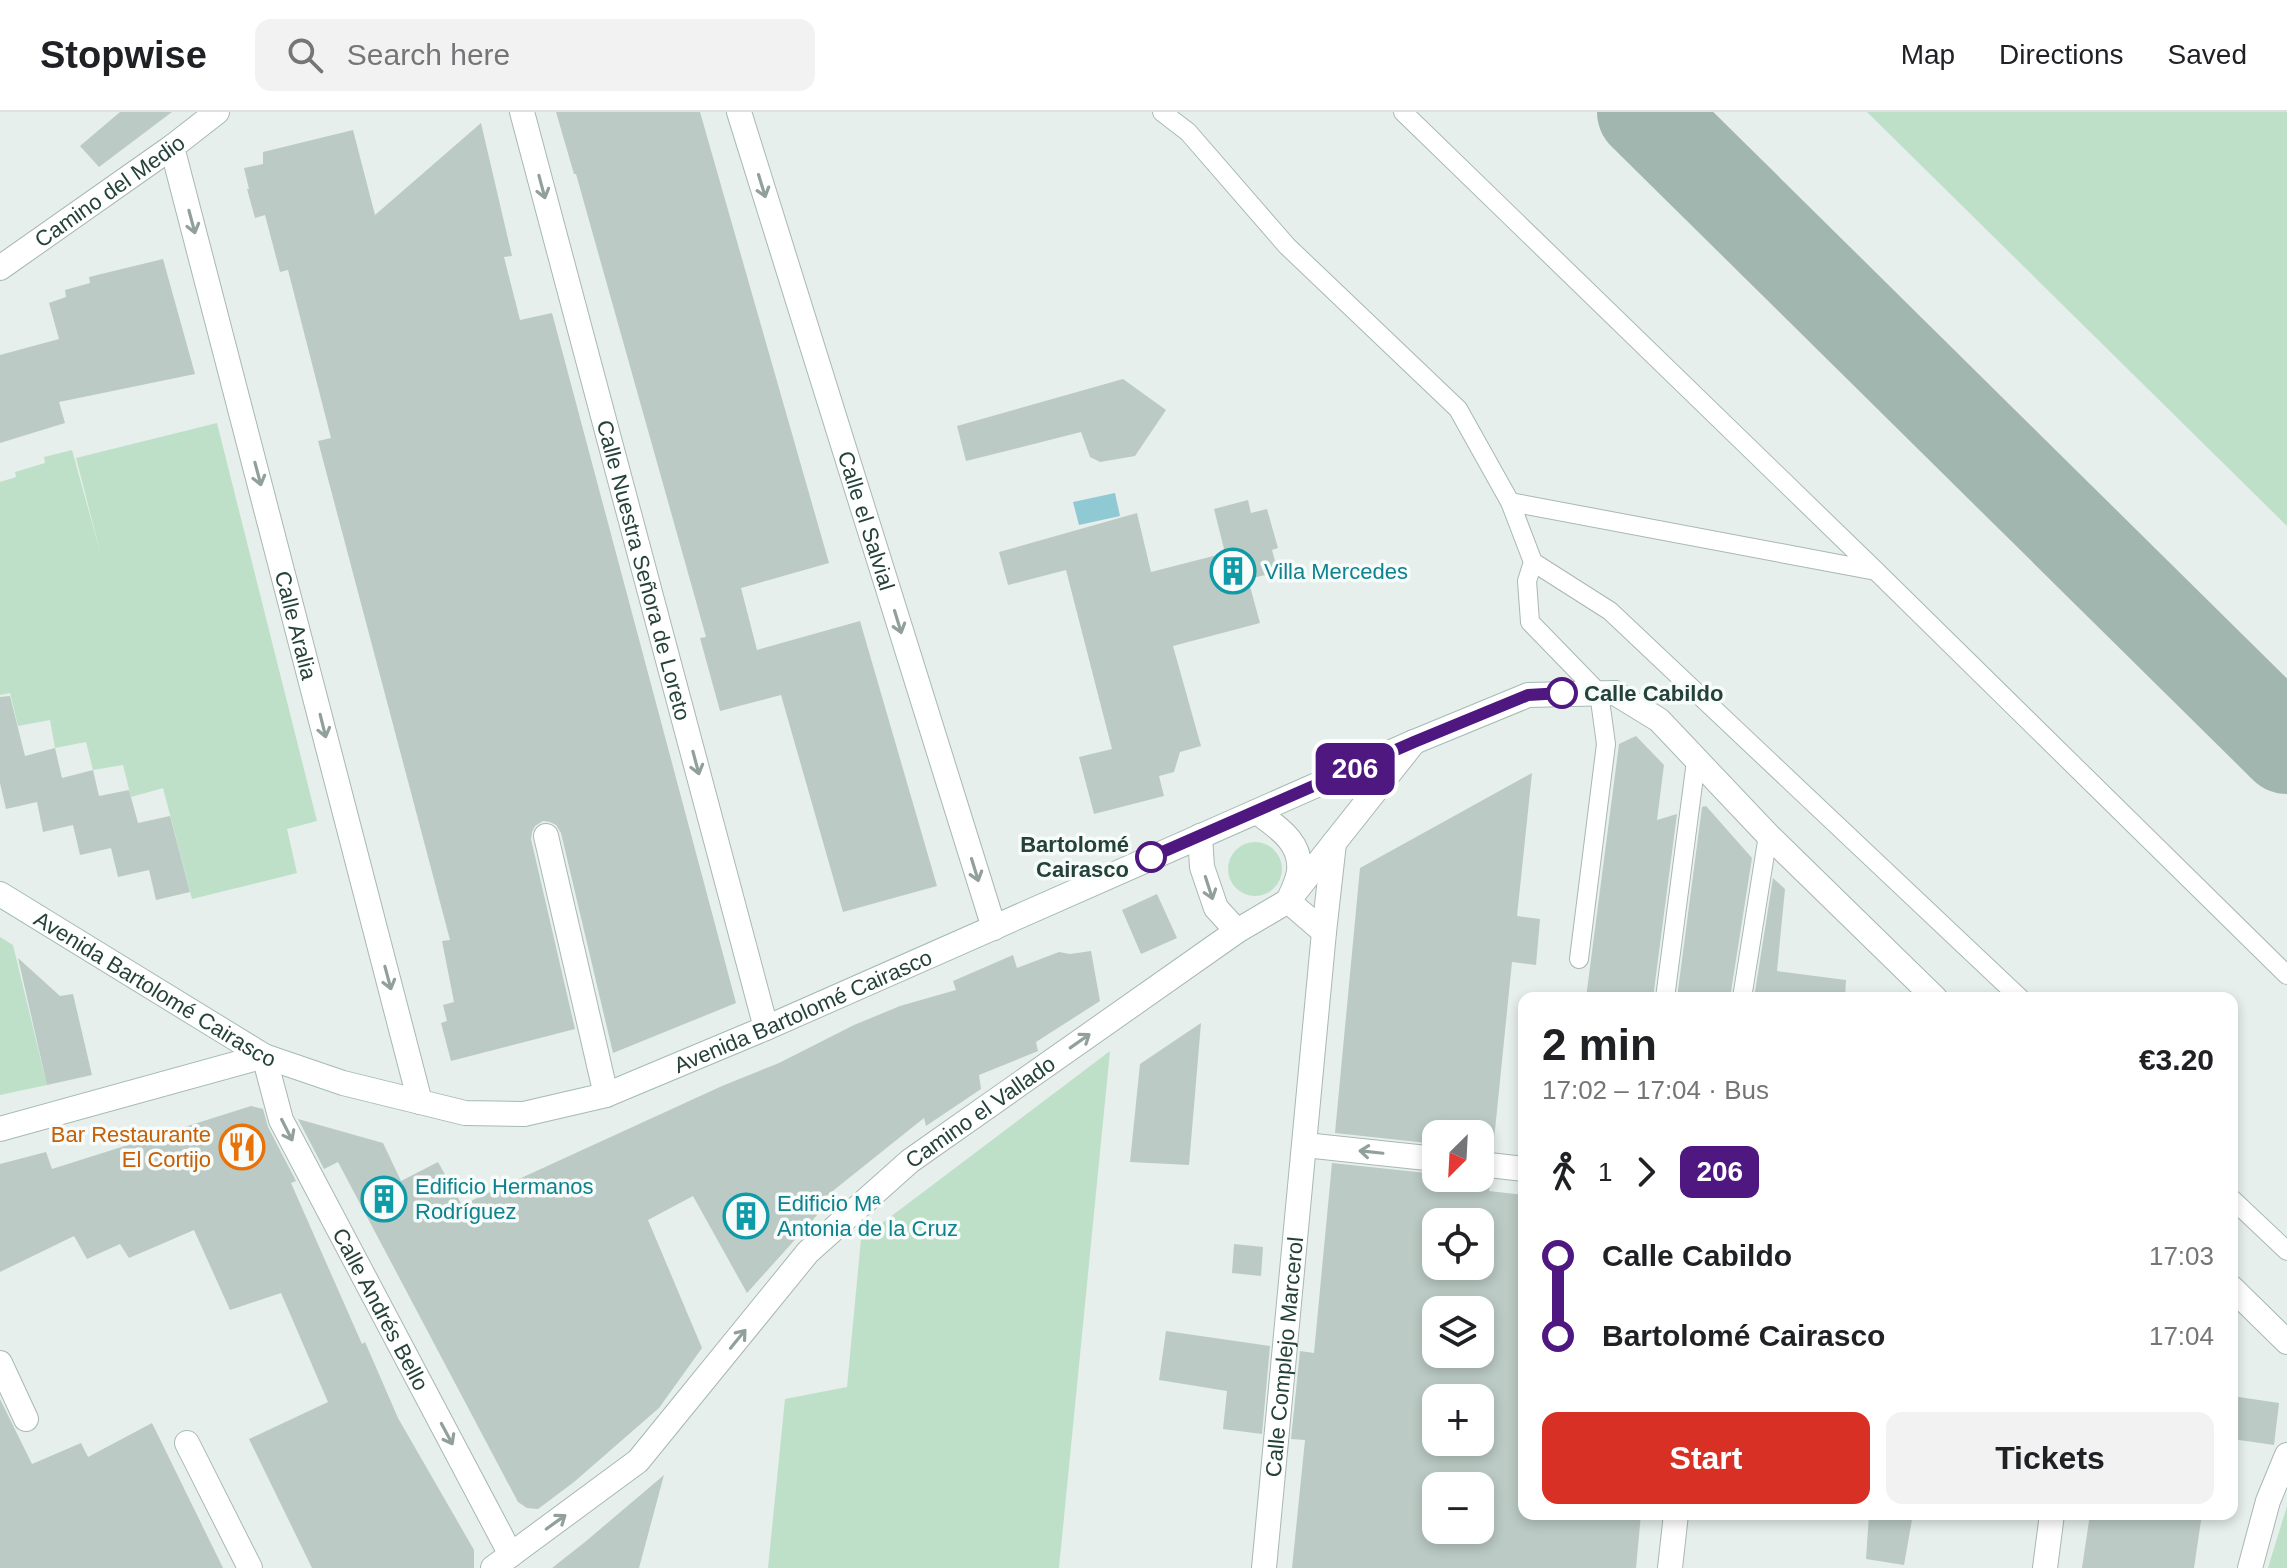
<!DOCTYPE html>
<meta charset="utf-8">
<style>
:root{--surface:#fff;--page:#f2f2f2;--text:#202124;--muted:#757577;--line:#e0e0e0;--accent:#d93025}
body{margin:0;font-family:Helvetica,sans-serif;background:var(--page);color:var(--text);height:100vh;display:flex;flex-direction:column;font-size:30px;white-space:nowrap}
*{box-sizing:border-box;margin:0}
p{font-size:26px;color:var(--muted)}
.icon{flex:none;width:44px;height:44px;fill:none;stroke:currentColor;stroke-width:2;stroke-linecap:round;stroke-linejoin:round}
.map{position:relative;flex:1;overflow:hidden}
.panel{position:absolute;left:1518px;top:880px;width:720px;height:528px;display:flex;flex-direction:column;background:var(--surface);border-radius:16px;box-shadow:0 4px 12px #0003}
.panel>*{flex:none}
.badge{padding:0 16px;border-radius:12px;font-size:28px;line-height:52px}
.needle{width:52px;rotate:204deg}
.fabs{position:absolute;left:1422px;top:1008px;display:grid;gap:16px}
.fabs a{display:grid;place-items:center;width:72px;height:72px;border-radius:16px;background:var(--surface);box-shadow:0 4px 12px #0003;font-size:40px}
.map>.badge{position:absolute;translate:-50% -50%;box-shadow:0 0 0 4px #fff}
.legs{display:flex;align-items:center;gap:12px;height:88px;padding:0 24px;font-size:26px}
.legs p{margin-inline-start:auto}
.head{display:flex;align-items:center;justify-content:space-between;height:136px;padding:0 24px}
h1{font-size:44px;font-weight:700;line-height:60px}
.action{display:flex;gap:16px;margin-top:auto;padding:16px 24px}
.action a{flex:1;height:92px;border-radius:16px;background:var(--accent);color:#fff;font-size:32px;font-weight:700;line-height:92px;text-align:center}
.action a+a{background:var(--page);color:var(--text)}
ul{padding:0 24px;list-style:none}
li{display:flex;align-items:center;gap:28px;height:80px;font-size:30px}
li i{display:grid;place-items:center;width:12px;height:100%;margin:0 10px;background:currentColor}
li i::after{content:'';width:20px;height:20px;margin:-10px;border:6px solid;border-radius:50%;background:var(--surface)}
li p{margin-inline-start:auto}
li:first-child i{background:linear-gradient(#0000 50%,currentColor 0)}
li:last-child i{background:linear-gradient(currentColor 50%,#0000 0)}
header{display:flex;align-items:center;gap:48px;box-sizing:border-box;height:112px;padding:0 40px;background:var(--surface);border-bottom:2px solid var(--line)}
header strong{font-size:38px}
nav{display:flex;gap:44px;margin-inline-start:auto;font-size:28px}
.search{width:560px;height:72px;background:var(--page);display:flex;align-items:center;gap:20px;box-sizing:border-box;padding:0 28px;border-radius:16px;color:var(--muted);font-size:30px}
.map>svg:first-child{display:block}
.green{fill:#bfe0c8}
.water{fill:#8ec9d4}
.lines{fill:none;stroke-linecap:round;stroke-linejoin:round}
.taxiway{stroke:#a2b6b0;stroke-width:96}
.building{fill:#bbcac4;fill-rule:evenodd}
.lane-casing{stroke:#a8b8b2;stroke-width:20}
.street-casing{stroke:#a8b8b2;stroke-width:26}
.secondary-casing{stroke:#a4bbb3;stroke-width:26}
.lane{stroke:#fff;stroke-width:18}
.street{stroke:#fff;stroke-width:24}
.secondary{stroke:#fff;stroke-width:24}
.oneway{stroke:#92a09c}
.line-1-casing{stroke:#fff;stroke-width:18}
.line-1{stroke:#4f1780;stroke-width:12}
.stop-1-dot{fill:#fff;stroke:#4f1780;stroke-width:4}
.labels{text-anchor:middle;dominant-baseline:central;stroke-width:7;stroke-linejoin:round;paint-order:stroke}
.street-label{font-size:22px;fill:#24423a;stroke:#f7fbf9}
.culture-label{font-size:22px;fill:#0d838f;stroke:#f7fbf9;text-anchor:start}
.stop-label{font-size:22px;font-weight:bold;fill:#24423a;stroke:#f7fbf9;text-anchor:start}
.food-label{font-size:22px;fill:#c56008;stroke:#f7fbf9;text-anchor:end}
</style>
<header>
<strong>Stopwise</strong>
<div class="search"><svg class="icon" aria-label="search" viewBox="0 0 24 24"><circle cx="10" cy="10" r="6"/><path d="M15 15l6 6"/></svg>Search here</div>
<nav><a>Map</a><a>Directions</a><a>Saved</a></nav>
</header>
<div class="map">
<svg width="2287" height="1456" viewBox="0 0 2287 1456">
<rect width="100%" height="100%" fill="#e6efeb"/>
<path class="green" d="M 1867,0 L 2287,0 L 2287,414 Z
M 217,311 L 317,709 L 287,717 L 297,761 L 192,787 L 163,676 L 131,685 L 123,653 L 93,658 L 86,630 L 55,636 L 50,608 L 18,614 L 10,581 L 0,583 L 0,370 L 16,365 L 15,360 L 45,351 L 44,345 L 72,338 L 101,443 L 76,346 Z
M1228 757a27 27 0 1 1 54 0a27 27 0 1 1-54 0Z
M 0,825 L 13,833 L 47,973 L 0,983 Z
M 1110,939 L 1059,1456 L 768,1456 L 785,1287 L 847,1275 L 861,1127 Z
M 2287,1394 L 2287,1456 L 2268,1456 Z"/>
<path class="water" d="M 1115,381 L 1120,404 L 1079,413 L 1073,390 Z"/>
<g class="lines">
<path class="taxiway" d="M 1645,0 L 2287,634"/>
</g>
<path class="building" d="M 120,0 L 172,0 L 99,55 L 80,34 Z
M 556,0 L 700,0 L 829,451 L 741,476 L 757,538 L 860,509 L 937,774 L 843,800 L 781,583 L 720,599 L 700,526 L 706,525 L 576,62 L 574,62 Z
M 481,11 L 512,144 L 504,145 L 520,208 L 552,201 L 736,891 L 613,941 L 561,721 L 556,713 L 550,710 L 543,709 L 535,714 L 532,720 L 531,727 L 575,917 L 451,949 L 441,911 L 447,909 L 443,893 L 454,890 L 442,829 L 450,828 L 318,329 L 331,326 L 288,158 L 280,160 L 265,103 L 255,106 L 247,77 L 249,77 L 244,56 L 263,52 L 263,40 L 353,18 L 375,103 Z
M 163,147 L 195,262 L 59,290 L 65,311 L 0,331 L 0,243 L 59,227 L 49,191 L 66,185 L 65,178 L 90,171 L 89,165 Z
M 1123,267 L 1166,298 L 1135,344 L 1100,350 L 1090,345 L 1081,320 L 966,349 L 957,314 Z
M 1248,388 L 1251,401 L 1267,397 L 1278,436 L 1272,438 L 1278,460 L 1248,467 L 1260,511 L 1173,534 L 1201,634 L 1180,640 L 1174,660 L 1159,664 L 1164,684 L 1094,702 L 1079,645 L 1112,637 L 1066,458 L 1008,473 L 999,440 L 1137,401 L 1151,460 L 1225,441 L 1214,397 Z
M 10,584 L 25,644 L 55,636 L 62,666 L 93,658 L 99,684 L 129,678 L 138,711 L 170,704 L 190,780 L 156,788 L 149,758 L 118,765 L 111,736 L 80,743 L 73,713 L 43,720 L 37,690 L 6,697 L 0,671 L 0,585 Z
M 1636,624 L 1664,653 L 1657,708 L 1677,702 L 1653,886 L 1586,886 L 1619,632 Z
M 1532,661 L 1517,804 L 1540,807 L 1536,853 L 1512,850 L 1493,1038 L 1480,1037 L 1480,1022 L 1436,1022 L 1436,1032 L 1335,1021 L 1360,756 Z
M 1706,694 L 1752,746 L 1730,886 L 1677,886 L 1702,695 Z
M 1773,766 L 1785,777 L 1777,859 L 1846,868 L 1845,886 L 1754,886 Z
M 1157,782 L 1177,826 L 1141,842 L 1122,798 Z
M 1091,839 L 1100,889 L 1036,930 L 1038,939 L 979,963 L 981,977 L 926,1014 L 924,1006 L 824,1086 L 827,1092 L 747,1181 L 693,1084 L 648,1108 L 702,1236 L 659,1296 L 574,1370 L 538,1397 L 527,1396 L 518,1390 L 338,1050 L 324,1057 L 298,1007 L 383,1031 L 401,1069 L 438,1050 L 462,1093 L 722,974 L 779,951 L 854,913 L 900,894 L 956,878 L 953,869 L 1013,843 L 1017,856 L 1059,840 L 1070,842 Z
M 18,846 L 60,884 L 73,882 L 92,963 L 47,973 Z
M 1201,911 L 1189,1053 L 1130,1050 L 1140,952 Z
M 251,994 L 263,997 L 268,1015 L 296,1069 L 291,1071 L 362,1232 L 365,1230 L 398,1306 L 474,1438 L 474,1456 L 312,1456 L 249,1327 L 328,1290 L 281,1181 L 230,1198 L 194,1118 L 129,1146 L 120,1132 L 87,1147 L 74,1124 L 0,1160 L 0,1052 L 46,1040 L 52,1057 Z
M 1332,1051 L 1436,1062 L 1436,1066 L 1476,1066 L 1490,1068 L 1489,1079 L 1524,1083 L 1524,1402 L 1641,1402 L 1636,1456 L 1292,1456 L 1305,1328 L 1291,1327 L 1300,1239 L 1314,1241 ZM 1436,1110 L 1480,1110 L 1480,1154 L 1436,1154 ZM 1436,1198 L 1480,1198 L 1480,1242 L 1436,1242 ZM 1436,1286 L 1480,1286 L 1480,1330 L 1436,1330 ZM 1436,1374 L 1480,1374 L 1480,1418 L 1436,1418 Z
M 1234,1132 L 1263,1135 L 1261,1164 L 1232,1161 Z
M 1166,1219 L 1270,1234 L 1262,1322 L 1223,1317 L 1227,1279 L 1159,1268 Z
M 2232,1284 L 2279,1291 L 2274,1333 L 2232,1327 Z
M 0,1287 L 32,1352 L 81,1331 L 88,1345 L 152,1311 L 223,1456 L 0,1456 Z
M 664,1363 L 639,1456 L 552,1456 L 585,1430 Z
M 1869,1402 L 1913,1402 L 1904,1453 L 1866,1447 Z
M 2090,1402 L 2202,1402 L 2194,1456 L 2082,1456 Z"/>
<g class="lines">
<g class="lane-casing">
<path id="lane" d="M 1162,0 L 1188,20 L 1287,134 L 1458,297 L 1510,390 L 1876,459
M 1403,0 L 1876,459 L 2287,863
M 1510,390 L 1533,450 L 1610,499 L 2020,886
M 1533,450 L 1527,469 L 1530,510 L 1599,581 L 1606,632 L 1579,847
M 1665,886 L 1696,649
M 1742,886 L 1768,723
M 2232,1087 L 2287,1139"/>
</g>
<g class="street-casing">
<g id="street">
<path id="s1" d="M 522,0 L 766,916"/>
<path id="s2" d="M 739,0 L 994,816"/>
<path id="s3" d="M 172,35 L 420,990"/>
<path id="s4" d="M 0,156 L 172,35 L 217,0"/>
<path d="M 1615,581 L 1659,608 L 1768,723 L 1935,886"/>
<path d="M 1257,700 C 1277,715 1302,730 1299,759 C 1298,769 1292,780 1288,789 L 1324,820"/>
<path d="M 546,724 L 606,983"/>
<path d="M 1200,724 L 1202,755 L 1216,796 L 1237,819"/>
<path id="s5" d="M 264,944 L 281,1008 L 511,1443"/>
<path d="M 1305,1033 L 1436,1047"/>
<path d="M 1480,1052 L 1524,1057"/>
<path d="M 2232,1176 L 2287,1230"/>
<path d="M 0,1251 L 26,1307"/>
<path d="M 187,1331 L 250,1456"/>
<path id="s6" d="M 493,1456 L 638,1349 L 808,1140 L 910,1049 L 1237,819 L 1288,789 L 1414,630"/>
<path id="s7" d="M 1264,1456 L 1324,820 L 1334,731"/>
<path d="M 1670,1456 L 1676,1402"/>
<path d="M 2045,1456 L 2052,1402"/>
<path d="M 2250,1456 L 2268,1389 L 2287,1343"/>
</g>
</g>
<g class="secondary-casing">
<g id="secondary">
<path id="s8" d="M 0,782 L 264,944 L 343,971 L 465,1001 L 524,1002 L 606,983 L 766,916 L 1414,630 L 1528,583 L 1615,581"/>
<path d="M 0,1017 L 264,944"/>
</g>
</g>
<use href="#lane" class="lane"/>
<use href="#street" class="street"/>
<use href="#secondary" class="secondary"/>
</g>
<defs><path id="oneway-shaft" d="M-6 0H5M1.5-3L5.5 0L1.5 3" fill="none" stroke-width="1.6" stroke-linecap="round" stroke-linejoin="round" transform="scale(2)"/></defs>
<g class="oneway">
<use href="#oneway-shaft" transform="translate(762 74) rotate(73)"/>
<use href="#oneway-shaft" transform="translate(542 75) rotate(75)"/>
<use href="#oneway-shaft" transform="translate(192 110) rotate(75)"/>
<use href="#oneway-shaft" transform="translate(258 362) rotate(75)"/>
<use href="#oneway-shaft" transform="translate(898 510) rotate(73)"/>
<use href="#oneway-shaft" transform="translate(323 614) rotate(76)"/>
<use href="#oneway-shaft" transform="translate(696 651) rotate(75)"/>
<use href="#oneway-shaft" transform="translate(975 758) rotate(73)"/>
<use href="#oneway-shaft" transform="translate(1209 776) rotate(72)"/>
<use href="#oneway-shaft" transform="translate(388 866) rotate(75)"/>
<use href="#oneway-shaft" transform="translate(1080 929) rotate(-35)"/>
<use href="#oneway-shaft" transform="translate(287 1018) rotate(63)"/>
<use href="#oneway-shaft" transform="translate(1371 1040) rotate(-174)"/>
<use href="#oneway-shaft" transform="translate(738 1227) rotate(-51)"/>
<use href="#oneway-shaft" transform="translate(447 1322) rotate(62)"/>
<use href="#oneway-shaft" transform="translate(556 1410) rotate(-36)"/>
</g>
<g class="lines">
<g class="line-1-casing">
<path id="line-1" d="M 1151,745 L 1414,630 L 1528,583 L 1562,581"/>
</g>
<use href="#line-1" class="line-1"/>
</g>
<defs>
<g id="building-ring" transform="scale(2.3)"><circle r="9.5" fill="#f7fbf9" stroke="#0f9aa8" stroke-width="1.5"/><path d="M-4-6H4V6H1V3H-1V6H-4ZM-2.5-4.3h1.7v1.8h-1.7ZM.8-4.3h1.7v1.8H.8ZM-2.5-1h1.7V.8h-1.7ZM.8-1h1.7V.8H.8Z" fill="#0f9aa8"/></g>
<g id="restaurant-ring" transform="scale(2.3)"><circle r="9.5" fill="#f7fbf9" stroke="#e8710a" stroke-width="1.5"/><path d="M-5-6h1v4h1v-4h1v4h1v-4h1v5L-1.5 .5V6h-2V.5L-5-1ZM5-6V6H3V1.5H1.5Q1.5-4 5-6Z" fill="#e8710a"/></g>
</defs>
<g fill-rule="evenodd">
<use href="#building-ring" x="1233" y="459"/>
<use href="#restaurant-ring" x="242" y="1035"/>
<use href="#building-ring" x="384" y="1087"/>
<use href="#building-ring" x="746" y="1104"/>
</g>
<g class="stop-1-dot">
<circle cx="1562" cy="581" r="14"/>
<circle cx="1151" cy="745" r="14"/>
</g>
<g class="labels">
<g class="street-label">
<text stroke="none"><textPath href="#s4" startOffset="134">Camino del Medio</textPath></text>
<text stroke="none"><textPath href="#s2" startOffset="428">Calle el Salvial</textPath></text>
<text stroke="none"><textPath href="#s1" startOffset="474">Calle Nuestra Señora de Loreto</textPath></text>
<text stroke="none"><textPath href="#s3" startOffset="494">Calle Aralia</textPath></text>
<text stroke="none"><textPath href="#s8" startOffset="182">Avenida Bartolomé Cairasco</textPath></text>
<text stroke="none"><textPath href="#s8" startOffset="876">Avenida Bartolomé Cairasco</textPath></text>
<text stroke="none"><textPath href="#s6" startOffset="672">Camino el Vallado</textPath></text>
<text stroke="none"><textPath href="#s5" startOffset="280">Calle Andrés Bello</textPath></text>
<text stroke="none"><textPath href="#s7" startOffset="212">Calle Complejo Marcerol</textPath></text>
</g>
<g class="culture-label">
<text x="1264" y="459">Villa Mercedes</text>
<text x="415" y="1074">Edificio Hermanos<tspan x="415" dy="25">Rodríguez</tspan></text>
<text x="777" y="1091">Edificio Mª<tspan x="777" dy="25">Antonia de la Cruz</tspan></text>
</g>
<g class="stop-label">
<text x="1584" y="581">Calle Cabildo</text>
<text x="1129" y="732" text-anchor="end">Bartolomé<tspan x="1129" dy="25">Cairasco</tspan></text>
</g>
<g class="food-label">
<text x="211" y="1022">Bar Restaurante<tspan x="211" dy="25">El Cortijo</tspan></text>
</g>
</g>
</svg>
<div class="fabs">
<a><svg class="needle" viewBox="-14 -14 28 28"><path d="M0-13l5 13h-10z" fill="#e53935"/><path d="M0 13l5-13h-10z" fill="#757577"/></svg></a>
<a><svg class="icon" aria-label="locate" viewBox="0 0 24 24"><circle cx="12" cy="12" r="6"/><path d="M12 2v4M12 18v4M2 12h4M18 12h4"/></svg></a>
<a><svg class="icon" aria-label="layers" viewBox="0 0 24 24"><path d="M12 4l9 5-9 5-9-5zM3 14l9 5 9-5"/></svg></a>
<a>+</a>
<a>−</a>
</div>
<b class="badge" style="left:1355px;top:657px;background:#4f1780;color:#fff">206</b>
<section class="panel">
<div class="head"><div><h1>2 min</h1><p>17:02 – 17:04 · Bus</p></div><b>€3.20</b></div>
<div class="legs"><svg class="icon" aria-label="walk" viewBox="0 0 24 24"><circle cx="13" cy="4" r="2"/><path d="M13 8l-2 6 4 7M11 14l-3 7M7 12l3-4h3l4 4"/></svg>1<svg class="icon" aria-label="forward" viewBox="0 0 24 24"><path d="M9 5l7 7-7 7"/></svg><b class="badge" style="background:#4f1780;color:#fff">206</b></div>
<ul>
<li><i style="color:#4f1780"></i><b>Calle Cabildo</b><p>17:03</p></li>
<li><i style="color:#4f1780"></i><b>Bartolomé Cairasco</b><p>17:04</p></li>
</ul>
<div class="action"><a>Start</a><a>Tickets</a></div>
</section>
</div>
